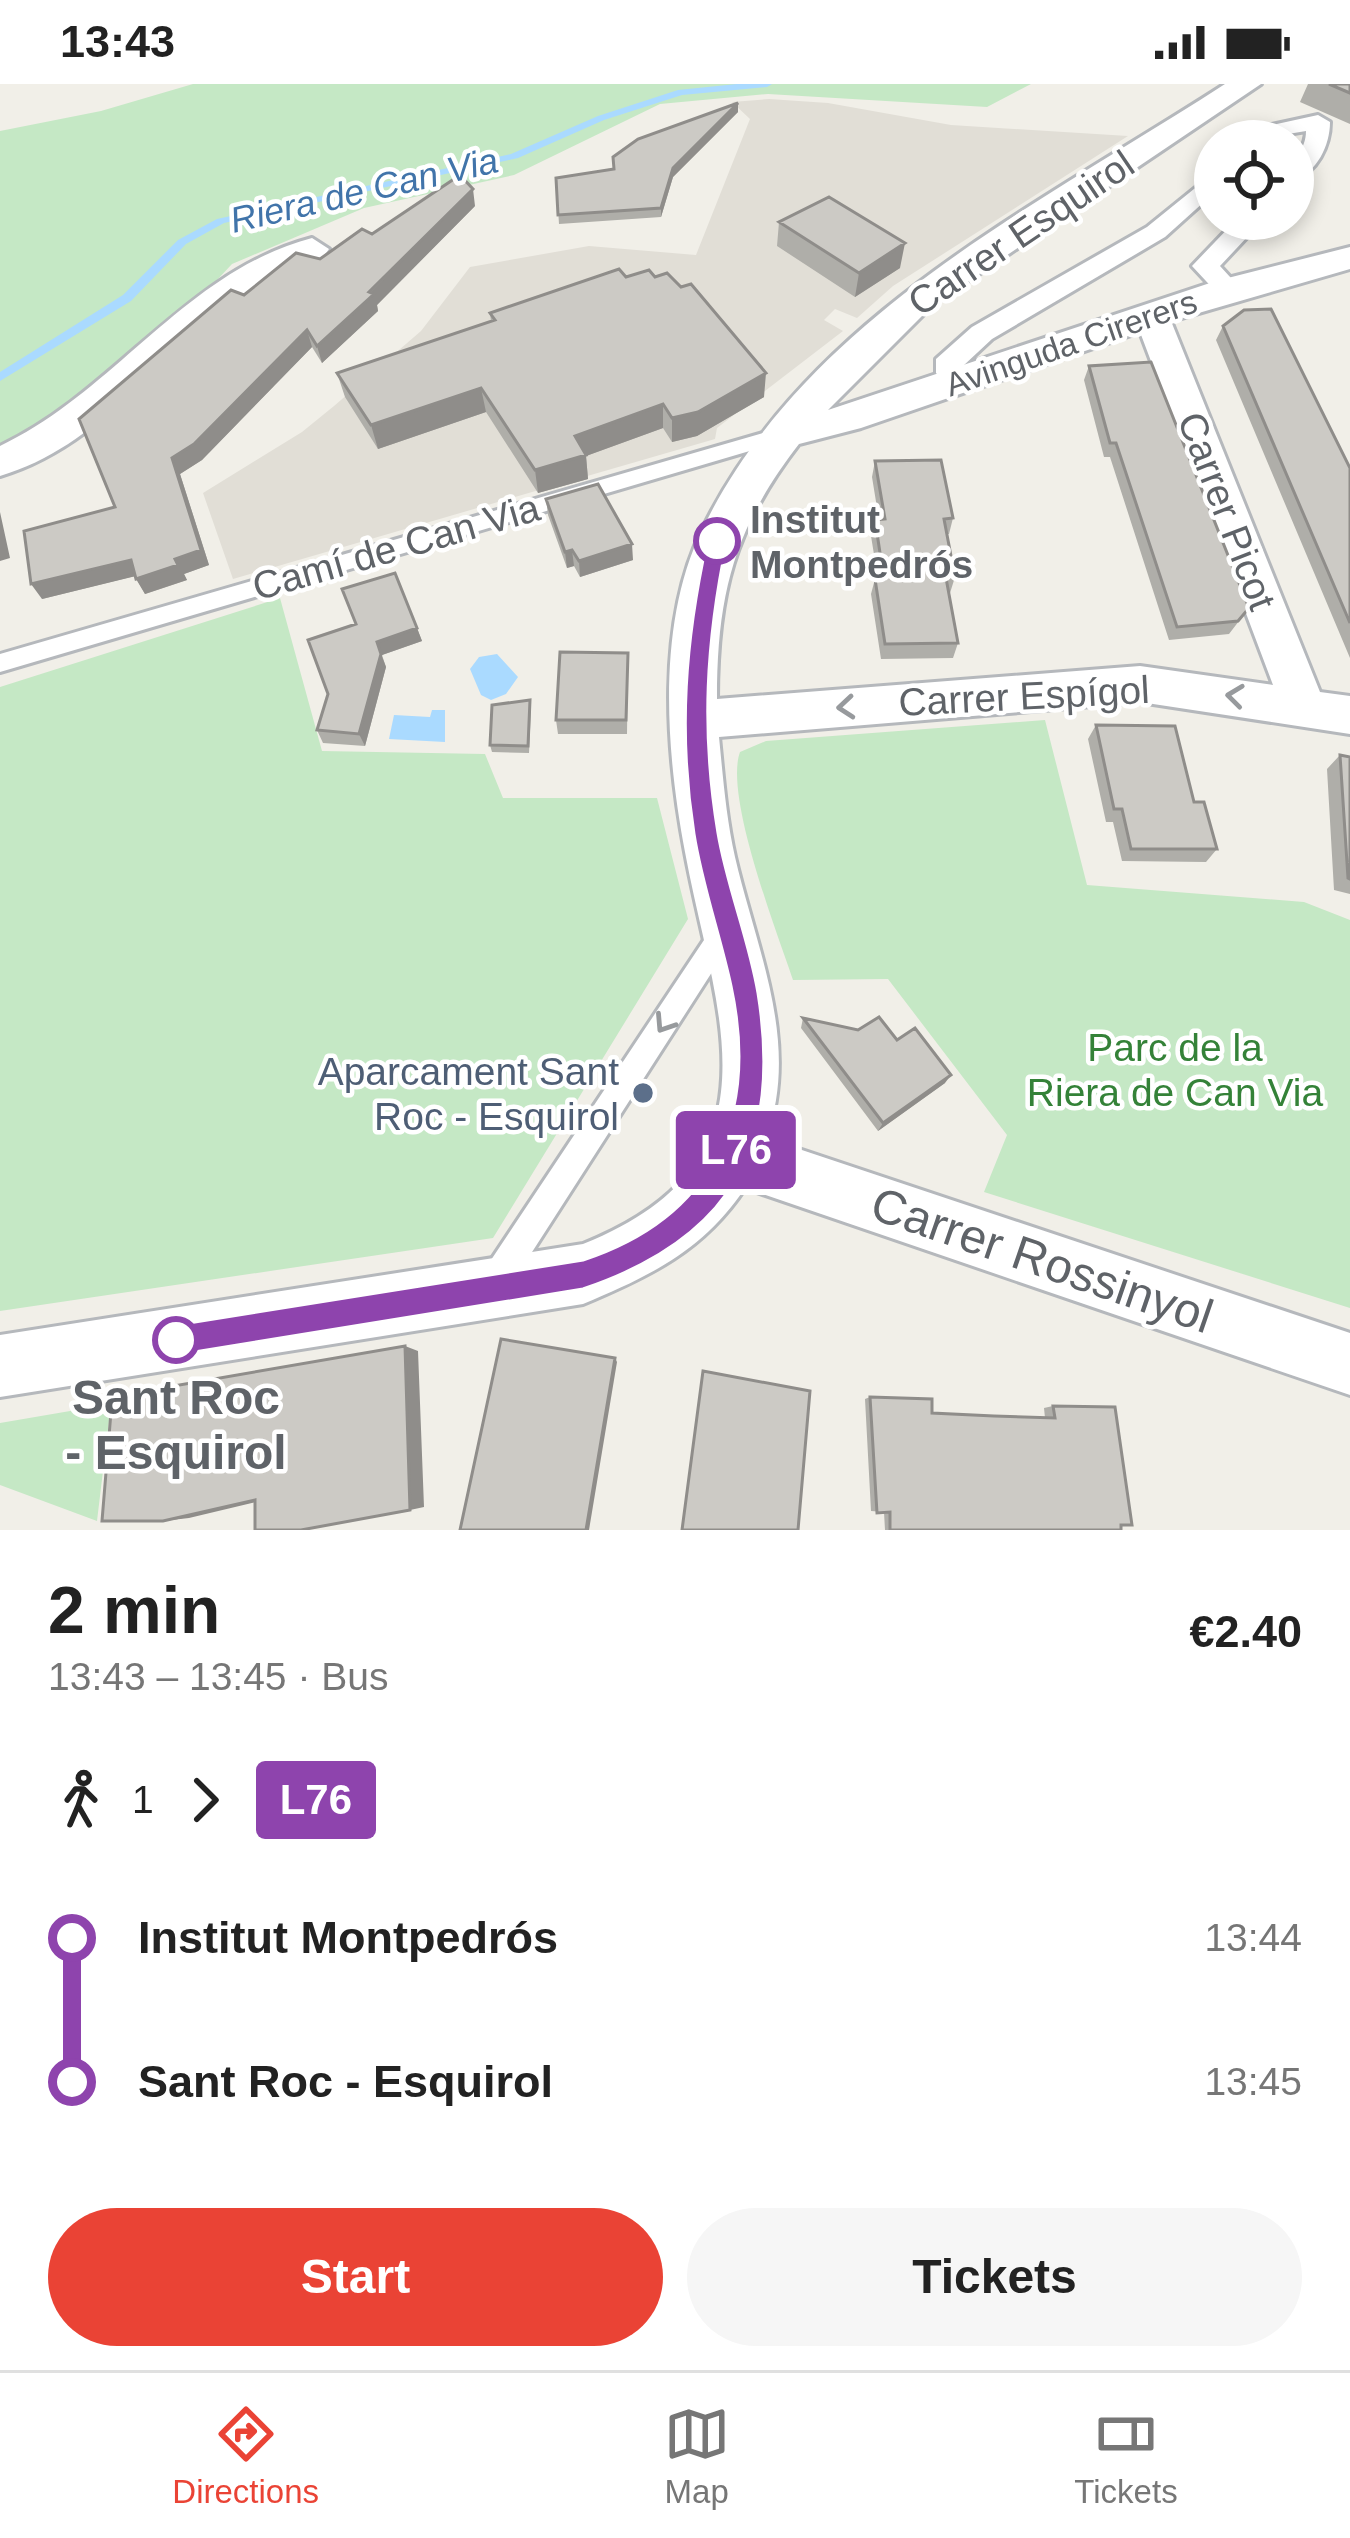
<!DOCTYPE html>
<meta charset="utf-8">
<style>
:root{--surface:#fff;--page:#f6f6f6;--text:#222;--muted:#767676;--line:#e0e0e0;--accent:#ea4335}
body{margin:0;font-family:Helvetica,sans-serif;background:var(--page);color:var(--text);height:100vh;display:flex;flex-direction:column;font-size:45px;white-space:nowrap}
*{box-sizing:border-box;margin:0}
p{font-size:39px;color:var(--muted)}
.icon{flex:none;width:66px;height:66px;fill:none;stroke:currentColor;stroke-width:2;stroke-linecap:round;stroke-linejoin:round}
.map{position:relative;height:1446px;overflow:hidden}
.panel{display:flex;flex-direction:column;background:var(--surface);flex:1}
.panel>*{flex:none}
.badge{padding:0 24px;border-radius:9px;font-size:42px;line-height:78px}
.tools{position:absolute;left:1194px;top:36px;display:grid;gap:24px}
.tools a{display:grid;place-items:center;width:120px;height:120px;border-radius:50%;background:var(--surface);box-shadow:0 6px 18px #0003;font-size:60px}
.map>.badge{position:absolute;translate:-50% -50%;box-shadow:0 0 0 6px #fff}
.legs{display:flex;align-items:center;gap:18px;height:132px;padding:0 48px;font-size:39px}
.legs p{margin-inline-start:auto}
.summary{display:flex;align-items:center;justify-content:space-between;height:204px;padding:0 48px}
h1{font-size:66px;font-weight:800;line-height:90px}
.action{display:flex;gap:24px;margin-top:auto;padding:24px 48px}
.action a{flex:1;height:138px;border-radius:72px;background:var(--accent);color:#fff;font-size:48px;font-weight:800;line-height:138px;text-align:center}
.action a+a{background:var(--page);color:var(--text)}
ul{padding:0 48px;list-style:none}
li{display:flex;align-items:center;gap:42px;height:144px;font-size:45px}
li i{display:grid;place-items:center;width:18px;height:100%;margin:0 15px;background:currentColor}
li i::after{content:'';width:30px;height:30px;margin:-15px;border:9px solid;border-radius:50%;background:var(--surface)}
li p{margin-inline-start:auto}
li:first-child i{background:linear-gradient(#0000 50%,currentColor 0)}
li:last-child i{background:linear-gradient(currentColor 50%,#0000 0)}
.status{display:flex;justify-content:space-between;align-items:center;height:84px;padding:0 60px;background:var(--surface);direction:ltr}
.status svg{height:33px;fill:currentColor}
.tabs{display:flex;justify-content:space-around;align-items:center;height:168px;border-top:3px solid var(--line);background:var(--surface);font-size:33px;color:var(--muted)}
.tabs a{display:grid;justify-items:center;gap:6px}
.tabs .selected{color:var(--accent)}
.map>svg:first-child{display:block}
.education{fill:#e1ded6}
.green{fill:#c5e8c5}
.water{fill:#aadaff}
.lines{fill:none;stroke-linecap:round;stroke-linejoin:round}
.stream{fill:#aadaff;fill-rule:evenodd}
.service-casing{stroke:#b5b8bc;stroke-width:6}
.pedestrian-casing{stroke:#b5b8bc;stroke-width:6}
.minor-casing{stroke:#b5b8bc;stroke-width:6}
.service{fill:#fff;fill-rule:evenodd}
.pedestrian{fill:#fff;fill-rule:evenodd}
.minor{fill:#fff;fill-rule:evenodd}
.wall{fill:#afaea9}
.shaded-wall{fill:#8f8d8a}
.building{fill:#cccac5;stroke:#8f8d8a;stroke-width:3}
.oneway{stroke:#979a9d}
.line-1{fill:#8e44ad;stroke:#fff;stroke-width:3}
.stop-1-dot{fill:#fff;stroke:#8e44ad;stroke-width:6}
.service-dot{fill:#5c6f8a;stroke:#fff;stroke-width:4.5}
.labels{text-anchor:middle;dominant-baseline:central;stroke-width:9;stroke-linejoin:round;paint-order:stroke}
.far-street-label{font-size:33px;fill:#5f6368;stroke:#fff}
.far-water-label{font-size:36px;font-style:italic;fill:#4174aa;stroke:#fff}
.street-label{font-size:39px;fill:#5f6368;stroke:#fff}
.stop-label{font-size:39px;font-weight:bold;fill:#5f6368;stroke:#fff;text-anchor:start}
.park-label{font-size:39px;fill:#348238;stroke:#fff}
.service-label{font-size:39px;fill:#4e5e75;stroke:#fff;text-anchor:end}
.near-street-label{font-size:48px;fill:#5f6368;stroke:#fff}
.near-stop-label{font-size:48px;font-weight:bold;fill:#5f6368;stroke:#fff}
</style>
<div class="status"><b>13:43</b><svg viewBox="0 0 49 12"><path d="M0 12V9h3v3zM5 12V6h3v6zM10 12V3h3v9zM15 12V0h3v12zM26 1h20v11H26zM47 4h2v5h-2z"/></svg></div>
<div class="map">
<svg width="1350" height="1446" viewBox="0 0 1350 1446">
<rect width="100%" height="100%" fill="#f1efe8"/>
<path class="education" d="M 769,15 L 828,19 L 951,41 L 1128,52 L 893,202 L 857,234 L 835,225 L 824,236 L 843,247 L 717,344 L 715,355 L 233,495 L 203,409 L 302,348 L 334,322 L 421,247 L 470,183 L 589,162 L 696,171 L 750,35 L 732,18 Z"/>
<path class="green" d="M 193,0 L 1031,0 L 987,23 L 768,10 L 660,20 L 514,91 L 364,124 L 232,180 L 173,243 L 64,337 L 0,368 L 0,47 L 101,27 Z
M 280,514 L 322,667 L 485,670 L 503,714 L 657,714 L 688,835 L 493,1154 L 0,1227 L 0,603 Z
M 1045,636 L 1087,801 L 1304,818 L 1350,836 L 1350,1224 L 984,1108 L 1007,1051 L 888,895 L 793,896 C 777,848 724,712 740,668 L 766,657 Z
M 111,1320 L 97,1437 L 0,1401 L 0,1339 Z"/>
<path class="water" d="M 497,570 L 518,593 L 506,610 L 491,616 L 481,611 L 470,585 L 479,573 Z
M 432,626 L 445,626 L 445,658 L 389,655 L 394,631 L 430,633 Z"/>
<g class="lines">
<path class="stream" d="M 737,0 L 772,0 L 767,3 L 682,11 L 604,36 L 518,74 L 224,139 L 186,160 L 131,217 L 0,297 L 0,288 L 123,211 L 178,156 L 217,135 L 511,70 L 598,32 L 678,6 Z"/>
<g class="service-casing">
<path id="service" d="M 787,342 L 797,349 L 794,354 L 0,588 L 0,570 Z
M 723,837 L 732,841 L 736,849 L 732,857 L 507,1207 L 496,1211 L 485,1207 L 481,1196 L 485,1185 L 714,841 Z"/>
</g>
<g class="pedestrian-casing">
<path id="pedestrian" d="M 1318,31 L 1330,38 C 1330,62 1317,88 1293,97 C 1293,71 1306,66 1306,47 L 1246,57 L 1258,44 Z
M 1215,88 L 1215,108 L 1165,153 L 992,255 L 963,282 L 975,297 L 971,304 L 951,304 L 936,289 L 936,275 L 972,243 L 1147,143 Z
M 1237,135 L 1264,135 L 1220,182 L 1241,205 L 1228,213 L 1219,211 L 1192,182 Z"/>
</g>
<g class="minor-casing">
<path id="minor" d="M 1225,0 L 1261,0 L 933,221 L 828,326 L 1216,197 L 1350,163 L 1350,185 L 1171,237 L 1320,608 L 1350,612 L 1350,650 L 1140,618 L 719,653 C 723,693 726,733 735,773 C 756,864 801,960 766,1054 L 1350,1249 L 1350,1311 L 745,1104 C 704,1166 650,1192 583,1220 L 0,1313 L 0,1251 L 583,1160 C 788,1078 715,931 685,768 C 666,668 656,540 702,446 C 804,234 1037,122 1225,0 ZM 1140,248 L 1273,601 L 1140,582 L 717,615 C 717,510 734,444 799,360 L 861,344 Z
M 312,154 L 329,165 L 324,172 C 294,184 266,196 240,215 C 159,272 99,363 0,392 L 0,362 C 115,308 186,187 312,154 Z"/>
</g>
<use href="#service" class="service"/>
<use href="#pedestrian" class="pedestrian"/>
<use href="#minor" class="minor"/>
</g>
<path class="wall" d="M 1308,0 L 1350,0 L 1350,40 L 1300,18 Z
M 738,19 L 738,28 L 673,93 L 661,133 L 559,140 L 556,94 L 614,86 Z
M 475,122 L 377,221 L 378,227 L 322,279 L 312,263 L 202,376 L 180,390 L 209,481 L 184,490 L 187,496 L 145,510 L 135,492 L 42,515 L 115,423 L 244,211 L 372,150 Z
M 779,138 L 900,184 L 855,213 L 777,162 Z
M 626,193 L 764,313 L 697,352 L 672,358 L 663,344 L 586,372 L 588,395 L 538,409 L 486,328 L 378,365 L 345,313 L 337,289 L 491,237 L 490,229 Z
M 1223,242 L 1350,384 L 1350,574 L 1216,256 Z
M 1089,282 L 1249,524 L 1229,550 L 1169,556 L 1110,373 L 1104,373 L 1084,296 Z
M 875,377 L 953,434 L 949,450 L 947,450 L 955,493 L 950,509 L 949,509 L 958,559 L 953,574 L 881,575 L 871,510 L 875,495 L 878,495 L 871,452 L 875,436 L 879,436 L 872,393 Z
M 546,415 L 633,476 L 580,493 L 574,482 L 567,484 L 548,431 Z
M 417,544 L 422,557 L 382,571 L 386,583 L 365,662 L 323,659 L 317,646 L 328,610 Z
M 628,569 L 627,650 L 558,650 L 556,636 Z
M 530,616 L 531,624 L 529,669 L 492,668 L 490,661 Z
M 1096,641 L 1194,718 L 1217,765 L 1206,778 L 1122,777 L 1113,738 L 1106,738 L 1088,655 Z
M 1340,671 L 1350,673 L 1350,810 L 1334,806 L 1327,685 Z
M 803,934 L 897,956 L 945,999 L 878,1047 L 801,944 Z
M 870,1313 L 932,1329 L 1045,1334 L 1044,1324 L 1053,1322 L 1121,1441 L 1121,1446 L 885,1446 L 884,1428 L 871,1427 L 865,1315 Z"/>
<path class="shaded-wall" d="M 738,19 L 738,28 L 673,93 L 661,133 L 661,124 L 673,84 Z
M 473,105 L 475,122 L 377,221 L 378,227 L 322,279 L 317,262 Z
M 905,159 L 900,184 L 855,213 L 859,189 Z
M 307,246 L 312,263 L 202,376 L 180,390 L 209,481 L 184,490 L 187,496 L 145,510 L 136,495 L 175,475 L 172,374 Z
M 766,289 L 764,313 L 697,352 L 672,358 L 672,334 Z
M 481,304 L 486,328 L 378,365 L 371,341 Z
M 663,320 L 663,344 L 586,372 L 588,395 L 538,409 L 535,386 L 575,352 Z
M 0,428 L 10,474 L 0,477 Z
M 632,460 L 633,476 L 580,493 L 579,477 Z
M 572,466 L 574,482 L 567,484 L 565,468 Z
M 131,476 L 140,491 L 42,515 L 31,500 Z
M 417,544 L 422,557 L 382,571 L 377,558 Z
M 381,570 L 386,583 L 365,662 L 359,650 Z
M 951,991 L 945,999 L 878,1047 L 883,1039 Z
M 405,1262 L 418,1267 L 424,1423 L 410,1426 Z
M 615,1274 L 617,1278 L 589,1446 L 586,1446 Z
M 277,1413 L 189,1434 L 163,1437 L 255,1416 Z"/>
<path class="building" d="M 1329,0 L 1350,0 L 1350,9 Z
M 738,19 L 673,84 L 661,124 L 558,131 L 556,94 L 614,85 L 613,73 L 638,55 Z
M 460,91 L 473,105 L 369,208 L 374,210 L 317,262 L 307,246 L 194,360 L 172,374 L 201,466 L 175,475 L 178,481 L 136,495 L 131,476 L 31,500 L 24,447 L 115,423 L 79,335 L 231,206 L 244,211 L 296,169 L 320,175 L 362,145 L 372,150 Z
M 829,113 L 905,159 L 859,189 L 779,138 Z
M 619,185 L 626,193 L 649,186 L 655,193 L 667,189 L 681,203 L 691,200 L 766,289 L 698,328 L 672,334 L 663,320 L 575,352 L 586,371 L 535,386 L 481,304 L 371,341 L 337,289 L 495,236 L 490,229 Z
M 1271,225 L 1350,384 L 1350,539 L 1223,242 L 1244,226 Z
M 1151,278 L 1249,524 L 1238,537 L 1177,543 L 1116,359 L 1110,359 L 1089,282 Z
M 941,376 L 953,434 L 944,435 L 955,493 L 946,494 L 958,559 L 885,560 L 875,495 L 884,495 L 875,436 L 885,435 L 875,377 Z
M 598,400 L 632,460 L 579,477 L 572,466 L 565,468 L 546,415 Z
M 395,489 L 417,544 L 377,558 L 381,570 L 359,650 L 317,646 L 328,610 L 308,556 L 356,540 L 342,505 Z
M 560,568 L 628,569 L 626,636 L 556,636 Z
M 530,616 L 528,662 L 490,661 L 492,621 Z
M 1096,641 L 1175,642 L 1194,718 L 1204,718 L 1217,765 L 1131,765 L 1122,725 L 1114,725 Z
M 1340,671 L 1350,673 L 1350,795 L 1348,794 Z
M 879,933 L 897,956 L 915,944 L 951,991 L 883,1039 L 803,934 L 858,946 Z
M 501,1255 L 615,1274 L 586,1446 L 460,1446 Z
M 405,1262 L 410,1426 L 301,1446 L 255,1446 L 255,1416 L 163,1437 L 102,1437 L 111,1328 L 132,1323 L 133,1309 Z
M 703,1287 L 810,1307 L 798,1446 L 682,1446 Z
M 870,1313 L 932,1315 L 932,1329 L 994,1332 L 1055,1334 L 1053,1322 L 1115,1323 L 1132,1441 L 1121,1441 L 1121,1446 L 890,1446 L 890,1428 L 877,1429 Z"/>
<defs><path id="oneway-chevron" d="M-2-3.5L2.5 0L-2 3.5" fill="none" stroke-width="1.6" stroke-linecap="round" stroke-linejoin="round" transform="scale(3)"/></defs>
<g class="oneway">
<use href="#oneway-chevron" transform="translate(1235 612) rotate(-173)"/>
<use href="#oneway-chevron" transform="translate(846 623) rotate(175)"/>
<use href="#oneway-chevron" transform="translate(664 940) rotate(123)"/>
</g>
<path class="line-1" d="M 717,450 L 727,457 C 706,558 701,647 718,749 C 727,803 749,855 758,909 C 783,1064 731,1155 583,1205 L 176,1271 L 166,1267 L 161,1256 L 166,1246 L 176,1241 L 583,1176 C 713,1133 759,1033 731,902 C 720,851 702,801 694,750 C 678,648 685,557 707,457 Z"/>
<g class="stop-1-dot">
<circle cx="717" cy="457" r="21"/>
<circle cx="176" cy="1256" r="21"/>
</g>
<circle class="service-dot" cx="643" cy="1009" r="12"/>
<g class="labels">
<g class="far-street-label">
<text transform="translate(1071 259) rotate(-19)">Avinguda Cirerers</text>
</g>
<g class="far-water-label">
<text transform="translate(364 106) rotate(-13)">Riera de Can Via</text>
</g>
<g class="street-label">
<text transform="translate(1021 149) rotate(-34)">Carrer Esquirol</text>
<text transform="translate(1227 427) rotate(69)">Carrer Picot</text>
<text transform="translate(396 463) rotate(-16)">Camí de Can Via</text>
<text transform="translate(1024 612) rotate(-3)">Carrer Espígol</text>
</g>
<g class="stop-label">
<text x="750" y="435">Institut<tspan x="750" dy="45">Montpedrós</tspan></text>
</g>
<g class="park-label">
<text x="1175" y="963">Parc de la<tspan x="1175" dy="45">Riera de Can Via</tspan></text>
</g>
<g class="service-label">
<text x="619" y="987">Aparcament Sant<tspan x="619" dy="45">Roc - Esquirol</tspan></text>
</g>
<g class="near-street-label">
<text transform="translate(1042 1176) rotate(19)">Carrer Rossinyol</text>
</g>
<g class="near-stop-label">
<text x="176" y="1313">Sant Roc<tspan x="176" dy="55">- Esquirol</tspan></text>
</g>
</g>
</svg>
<div class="tools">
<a><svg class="icon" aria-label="locate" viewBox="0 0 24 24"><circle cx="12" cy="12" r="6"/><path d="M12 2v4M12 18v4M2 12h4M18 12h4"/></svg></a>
</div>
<b class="badge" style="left:736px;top:1066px;background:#8e44ad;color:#fff">L76</b>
</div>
<section class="panel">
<div class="summary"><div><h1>2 min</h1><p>13:43 – 13:45 · Bus</p></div><b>€2.40</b></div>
<div class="legs"><svg class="icon" aria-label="walk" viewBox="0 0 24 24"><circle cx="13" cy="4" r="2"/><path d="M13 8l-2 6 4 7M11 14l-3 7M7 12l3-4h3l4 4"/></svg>1<svg class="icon" aria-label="forward" viewBox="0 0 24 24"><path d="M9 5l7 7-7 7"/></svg><b class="badge" style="background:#8e44ad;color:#fff">L76</b></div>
<ul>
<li><i style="color:#8e44ad"></i><b>Institut Montpedrós</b><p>13:44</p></li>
<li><i style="color:#8e44ad"></i><b>Sant Roc - Esquirol</b><p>13:45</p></li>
</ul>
<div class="action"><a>Start</a><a>Tickets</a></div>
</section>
<nav class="tabs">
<a class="selected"><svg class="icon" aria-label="directions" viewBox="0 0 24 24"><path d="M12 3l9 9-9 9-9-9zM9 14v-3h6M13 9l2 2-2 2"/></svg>Directions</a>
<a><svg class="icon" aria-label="map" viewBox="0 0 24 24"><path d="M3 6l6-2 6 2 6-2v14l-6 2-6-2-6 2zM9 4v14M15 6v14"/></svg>Map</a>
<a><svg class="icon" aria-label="tickets" viewBox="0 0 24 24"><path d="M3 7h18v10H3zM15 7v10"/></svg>Tickets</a>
</nav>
